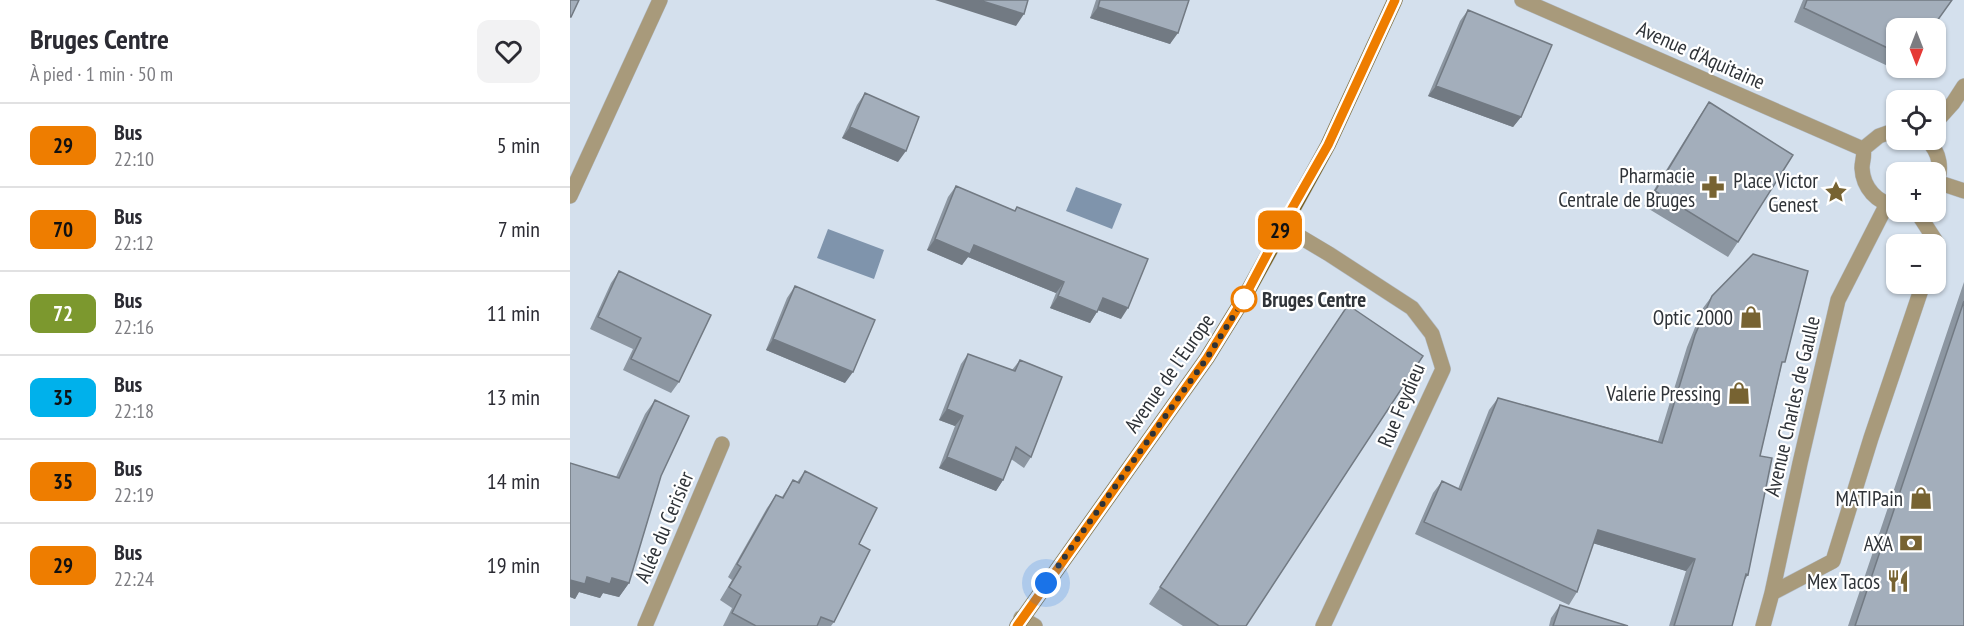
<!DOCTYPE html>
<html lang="fr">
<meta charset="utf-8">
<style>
:root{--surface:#fff;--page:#f2f2f3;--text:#2b2b33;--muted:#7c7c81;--line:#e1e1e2}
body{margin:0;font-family:"PT Sans Narrow",sans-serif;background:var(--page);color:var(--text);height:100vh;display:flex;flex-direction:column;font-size:22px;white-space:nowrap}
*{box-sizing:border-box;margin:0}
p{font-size:20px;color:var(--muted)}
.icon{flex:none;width:33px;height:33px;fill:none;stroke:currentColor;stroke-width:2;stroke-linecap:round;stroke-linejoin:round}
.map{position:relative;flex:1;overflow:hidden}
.sheet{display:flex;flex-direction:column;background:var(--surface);width:570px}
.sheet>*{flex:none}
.badge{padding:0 12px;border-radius:9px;font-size:21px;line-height:39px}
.needle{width:39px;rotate:180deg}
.tools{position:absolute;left:1316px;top:18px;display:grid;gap:12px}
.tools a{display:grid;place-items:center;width:60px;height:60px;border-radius:12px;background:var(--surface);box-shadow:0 2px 4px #0004;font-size:30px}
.you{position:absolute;width:30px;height:30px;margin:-15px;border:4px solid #fff;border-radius:50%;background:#1a73e8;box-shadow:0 0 0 9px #1a73e833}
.map>.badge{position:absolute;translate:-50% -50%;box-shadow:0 0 0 3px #fff}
.round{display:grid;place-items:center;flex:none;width:63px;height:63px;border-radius:12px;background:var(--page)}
.headline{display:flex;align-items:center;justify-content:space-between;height:102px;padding:0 30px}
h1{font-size:28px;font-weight:700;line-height:45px}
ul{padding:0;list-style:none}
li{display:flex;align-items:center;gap:18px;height:84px;padding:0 30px;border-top:2px solid var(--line)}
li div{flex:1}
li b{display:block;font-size:22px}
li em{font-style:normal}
li .badge{min-width:66px;font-weight:700;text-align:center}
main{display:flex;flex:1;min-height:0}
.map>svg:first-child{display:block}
.water{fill:#7f94ac}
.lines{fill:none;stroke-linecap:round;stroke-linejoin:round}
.minor-casing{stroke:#b3bdc9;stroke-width:16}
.major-casing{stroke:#b3bdc9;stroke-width:16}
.minor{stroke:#a89a7b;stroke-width:15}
.major{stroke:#79601f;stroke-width:15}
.wall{fill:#8c96a1}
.shaded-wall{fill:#727a83}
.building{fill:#a3aebb;stroke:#727a83;stroke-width:1.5}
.line-casing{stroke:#fff;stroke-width:14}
.line{stroke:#ee7d00;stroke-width:9}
.walk{stroke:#2f3338;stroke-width:6;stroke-dasharray:0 10.8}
.stop-dot{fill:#fff;stroke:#ee7d00;stroke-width:3}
.labels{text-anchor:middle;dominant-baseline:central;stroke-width:4.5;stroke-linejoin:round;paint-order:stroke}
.street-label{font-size:21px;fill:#2f3338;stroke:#fff}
.poi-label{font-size:21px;fill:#2f3338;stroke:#fff;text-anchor:end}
.stop-label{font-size:21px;font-weight:bold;fill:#2f3338;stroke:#fff;text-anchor:start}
</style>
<main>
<section class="sheet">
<div class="headline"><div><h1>Bruges Centre</h1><p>À pied · 1 min · 50 m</p></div><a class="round"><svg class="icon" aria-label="heart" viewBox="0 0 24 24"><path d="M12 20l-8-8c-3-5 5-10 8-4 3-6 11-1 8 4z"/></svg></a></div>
<ul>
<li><span class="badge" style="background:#ee7d00;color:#111">29</span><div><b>Bus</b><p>22:10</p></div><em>5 min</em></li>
<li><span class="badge" style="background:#ee7d00;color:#111">70</span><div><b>Bus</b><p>22:12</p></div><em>7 min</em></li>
<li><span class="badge" style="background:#7c982e;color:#fff">72</span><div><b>Bus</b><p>22:16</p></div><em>11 min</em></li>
<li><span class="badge" style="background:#00b1eb;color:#111">35</span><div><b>Bus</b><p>22:18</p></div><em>13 min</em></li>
<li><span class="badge" style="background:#ee7d00;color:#111">35</span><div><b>Bus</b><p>22:19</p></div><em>14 min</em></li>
<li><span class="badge" style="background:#ee7d00;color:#111">29</span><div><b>Bus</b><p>22:24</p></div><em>19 min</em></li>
</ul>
</section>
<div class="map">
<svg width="1394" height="626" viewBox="0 0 1394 626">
<rect width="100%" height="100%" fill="#d4e0ed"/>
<path class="water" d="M 506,187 L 552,204 L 542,229 L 496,211 Z
M 258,229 L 314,250 L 304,279 L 247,258 Z"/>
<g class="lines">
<g class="minor-casing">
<path id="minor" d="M 952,0 L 1293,149
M 1365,123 L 1383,103 L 1394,86
M 1326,130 L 1309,136 L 1293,149 C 1295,156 1292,161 1292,168 C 1293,188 1307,203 1326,206
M 1357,140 C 1370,152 1373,170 1365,186
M 1367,182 L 1394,191
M 0,196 L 90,0
M 1347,212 L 1367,243 L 1365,249
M 712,226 L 759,254 L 842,308 L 862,334 L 873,369 L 753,626
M 1202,593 L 1263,561 L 1301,438 L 1353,284
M 451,618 L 465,626
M 75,626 L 152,444
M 1193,626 L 1202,593 L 1230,463 L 1268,300 L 1317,204"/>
</g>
<g class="major-casing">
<path id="major" d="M 447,626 L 637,358 L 674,298 L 758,145 L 825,0"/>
</g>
<use href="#minor" class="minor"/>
<use href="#major" class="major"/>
</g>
<path class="wall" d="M 526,0 L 619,0 L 600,44 L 520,18 Z
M 1233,0 L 1382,0 L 1326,28 L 1326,59 L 1320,67 L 1224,22 Z
M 898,10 L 951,117 L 943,127 L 858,96 L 890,21 Z
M 295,93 L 328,162 L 272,138 L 287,105 Z
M 1139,102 L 1168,242 L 1158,257 L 1074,206 L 1129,117 Z
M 386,186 L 444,211 L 447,207 L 551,319 L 528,310 L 520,323 L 480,308 L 486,293 L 398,257 L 392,265 L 357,250 L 378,197 Z
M 49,271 L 109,382 L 101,393 L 53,370 L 63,349 L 20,329 L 41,283 Z
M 1394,282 L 1394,626 L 1278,626 Z
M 225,286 L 275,383 L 196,350 L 217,298 Z
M 1142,296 L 1211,368 L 1190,456 L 1178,575 L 1174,581 L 1162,626 L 1099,626 L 1116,571 L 1023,543 L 1007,592 L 999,605 L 845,534 L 863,493 L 872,481 L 888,489 L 919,410 L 928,398 L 1088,441 L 1117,347 L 1133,308 Z
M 778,305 L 676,626 L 613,626 L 579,604 Z
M 398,354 L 442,370 L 450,360 L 461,457 L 454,468 L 441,459 L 433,480 L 426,491 L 369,468 L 385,426 L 369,420 L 391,364 Z
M 85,400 L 91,476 L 59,583 L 49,597 L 33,593 L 30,598 L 9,592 L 5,599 L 0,597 L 0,463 L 46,477 L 75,414 Z
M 235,471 L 289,544 L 264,622 L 261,626 L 153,626 L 162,608 L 150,600 L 162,580 L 158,577 L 197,508 L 206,495 L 212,497 L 223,480 L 227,482 Z
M 990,605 L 1058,626 L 979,626 L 981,618 Z"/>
<path class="shaded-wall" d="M 365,0 L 409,0 L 454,14 L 446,26 Z
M 528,7 L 608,33 L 600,44 L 520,18 Z
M 866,86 L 951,117 L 943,127 L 858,96 Z
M 280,127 L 336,151 L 328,162 L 272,138 Z
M 365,239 L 404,245 L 494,282 L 486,293 L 398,257 L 392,265 L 357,250 Z
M 488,296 L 527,312 L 520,323 L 480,308 Z
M 533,298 L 558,308 L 551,319 L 525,309 Z
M 203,339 L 283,372 L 275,383 L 196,350 Z
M 377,409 L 393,416 L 385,426 L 369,420 Z
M 377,457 L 433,480 L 426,491 L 369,468 Z
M 1028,530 L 1125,559 L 1116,571 L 1019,542 Z
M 17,577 L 42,578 L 59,583 L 49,597 L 33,593 L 30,598 L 9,592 L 5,599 L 0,597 L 0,580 Z"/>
<path class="building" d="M 0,0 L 9,0 L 1,17 L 0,17 Z
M 409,0 L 458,0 L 454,14 Z
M 530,0 L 619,0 L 608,33 L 528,7 Z
M 1237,0 L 1382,0 L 1362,28 L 1326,28 L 1326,52 L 1234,8 Z
M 898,10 L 982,45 L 951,117 L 866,86 Z
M 295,93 L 349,117 L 336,151 L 280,127 Z
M 1139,102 L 1223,155 L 1168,242 L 1085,191 Z
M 386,186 L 445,211 L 447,207 L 578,259 L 558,308 L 533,298 L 527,312 L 488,296 L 494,282 L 404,245 L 400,254 L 365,239 Z
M 1183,254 L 1238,271 L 1215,362 L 1212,362 L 1190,456 L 1202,458 L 1178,575 L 1176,574 L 1162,626 L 1104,626 L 1125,559 L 1028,530 L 1007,592 L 854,522 L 872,481 L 891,490 L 928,398 L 1092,443 L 1125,335 L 1142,296 Z
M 49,271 L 141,315 L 109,382 L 61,359 L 71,338 L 28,317 Z
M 225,286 L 305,320 L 283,372 L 203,339 Z
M 1394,301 L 1394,626 L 1285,626 Z
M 778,305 L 853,356 L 676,626 L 649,626 L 590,587 Z
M 398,354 L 445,371 L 450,360 L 492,377 L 461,457 L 446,447 L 433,480 L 377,457 L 393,416 L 377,409 Z
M 85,400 L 119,416 L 91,476 L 59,583 L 42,578 L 40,584 L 17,577 L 15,584 L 0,580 L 0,463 L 49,478 Z
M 235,471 L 307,508 L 289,544 L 300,550 L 264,622 L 251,617 L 247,626 L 186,626 L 162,613 L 171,595 L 159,587 L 171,567 L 167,564 L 206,495 L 213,498 L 223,480 L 229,483 Z
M 990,605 L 1058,626 L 983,626 Z"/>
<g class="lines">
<g class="line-casing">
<path id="line" d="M 447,626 L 637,358 L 674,298 L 712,226 L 758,145 L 825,0"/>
</g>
<use href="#line" class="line"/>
<path class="walk" d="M 476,583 L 637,358 L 674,299"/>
</g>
<defs>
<g id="pharmacy-bare" transform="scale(1.8)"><path d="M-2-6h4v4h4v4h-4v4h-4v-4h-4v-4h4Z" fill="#776332" stroke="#fff" stroke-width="2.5" paint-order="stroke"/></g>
<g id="sight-bare" transform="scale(1.8)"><path d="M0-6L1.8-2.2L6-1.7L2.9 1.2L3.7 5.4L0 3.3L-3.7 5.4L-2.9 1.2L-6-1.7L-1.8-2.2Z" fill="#776332" stroke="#fff" stroke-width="2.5" paint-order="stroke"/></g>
<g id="shop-bare" transform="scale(1.8)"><path d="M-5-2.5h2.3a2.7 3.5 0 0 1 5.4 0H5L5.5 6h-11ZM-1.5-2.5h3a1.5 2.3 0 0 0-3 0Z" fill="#776332" stroke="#fff" stroke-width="2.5" paint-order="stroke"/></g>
<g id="bank-bare" transform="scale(1.8)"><path d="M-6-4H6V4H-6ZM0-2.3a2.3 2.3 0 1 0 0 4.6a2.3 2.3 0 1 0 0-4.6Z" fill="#776332" stroke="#fff" stroke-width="2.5" paint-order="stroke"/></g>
<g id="restaurant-bare" transform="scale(1.8)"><path d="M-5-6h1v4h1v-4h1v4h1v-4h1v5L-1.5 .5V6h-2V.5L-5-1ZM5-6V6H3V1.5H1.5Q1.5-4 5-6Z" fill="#776332" stroke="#fff" stroke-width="2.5" paint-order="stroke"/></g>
</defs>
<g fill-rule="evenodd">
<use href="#pharmacy-bare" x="1143" y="187"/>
<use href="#sight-bare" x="1266" y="192"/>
<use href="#shop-bare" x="1181" y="317"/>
<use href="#shop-bare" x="1169" y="393"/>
<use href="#shop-bare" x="1351" y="498"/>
<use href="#bank-bare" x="1341" y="543"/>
<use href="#restaurant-bare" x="1328" y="581"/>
</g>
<circle class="stop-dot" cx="674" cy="299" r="12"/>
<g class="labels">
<g class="street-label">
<text transform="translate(1131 55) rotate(24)">Avenue d'Aquitaine</text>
<text transform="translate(599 373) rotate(-55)">Avenue de l'Europe</text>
<text transform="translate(831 405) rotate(-67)">Rue Feydieu</text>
<text transform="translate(1222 406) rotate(-77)">Avenue Charles de Gaulle</text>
<text transform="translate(94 527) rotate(-67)">Allée du Cerisier</text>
</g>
<g class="poi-label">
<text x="1125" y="175">Pharmacie<tspan x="1125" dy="24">Centrale de Bruges</tspan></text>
<text x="1248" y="180">Place Victor<tspan x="1248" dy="24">Genest</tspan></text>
<text x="1163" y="317">Optic 2000</text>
<text x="1151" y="393">Valerie Pressing</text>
<text x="1333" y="498">MATIPain</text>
<text x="1323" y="543">AXA</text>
<text x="1310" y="581">Mex Tacos</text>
</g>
<g class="stop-label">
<text x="692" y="299">Bruges Centre</text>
</g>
</g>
</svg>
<div class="tools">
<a><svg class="needle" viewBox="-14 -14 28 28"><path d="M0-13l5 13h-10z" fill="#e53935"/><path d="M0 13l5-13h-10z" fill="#7c7c81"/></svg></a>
<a><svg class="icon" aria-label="locate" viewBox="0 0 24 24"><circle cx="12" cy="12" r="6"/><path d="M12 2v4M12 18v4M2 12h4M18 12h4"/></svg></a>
<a>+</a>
<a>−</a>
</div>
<div class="you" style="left:476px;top:583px"></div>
<b class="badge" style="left:710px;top:230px;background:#ee7d00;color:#111">29</b>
</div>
</main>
